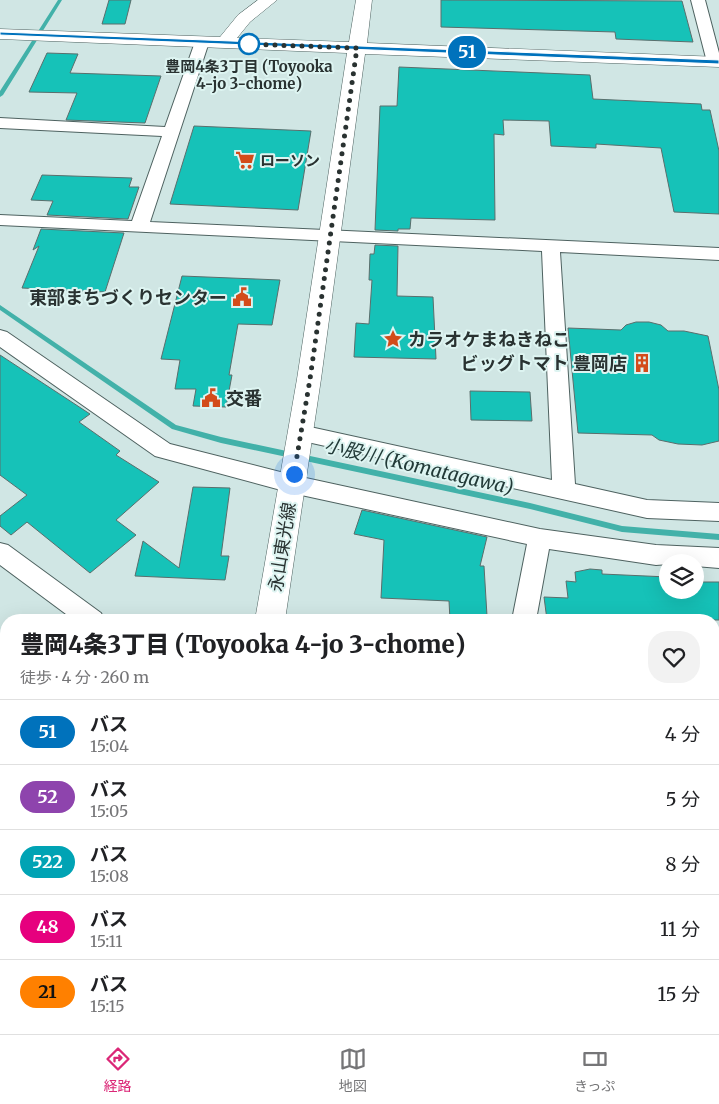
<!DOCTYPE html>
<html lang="ja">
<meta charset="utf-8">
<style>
:root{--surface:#fff;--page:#f2f2f2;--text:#202124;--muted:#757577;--line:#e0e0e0;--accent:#db2777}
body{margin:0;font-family:Merriweather,"Noto Sans JP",serif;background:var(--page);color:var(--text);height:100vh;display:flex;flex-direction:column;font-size:19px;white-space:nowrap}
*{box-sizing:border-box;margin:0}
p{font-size:16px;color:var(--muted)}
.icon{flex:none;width:28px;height:28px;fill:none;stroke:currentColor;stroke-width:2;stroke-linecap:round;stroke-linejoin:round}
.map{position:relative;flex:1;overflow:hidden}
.side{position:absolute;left:0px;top:614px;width:720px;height:421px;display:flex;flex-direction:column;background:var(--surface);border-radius:20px 20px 0 0;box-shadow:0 5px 20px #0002}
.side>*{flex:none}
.badge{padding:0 10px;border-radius:16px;font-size:18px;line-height:32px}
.tools{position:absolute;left:659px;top:554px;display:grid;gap:10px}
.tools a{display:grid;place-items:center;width:45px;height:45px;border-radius:50%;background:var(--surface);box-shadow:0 5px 20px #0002;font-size:25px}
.you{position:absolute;width:25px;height:25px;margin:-12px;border:4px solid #fff;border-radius:50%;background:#1a73e8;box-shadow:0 0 0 8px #1a73e833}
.map>.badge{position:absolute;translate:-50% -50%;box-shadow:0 0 0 2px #fff}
.round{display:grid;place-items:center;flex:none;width:52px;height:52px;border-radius:20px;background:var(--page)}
.head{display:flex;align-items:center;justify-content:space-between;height:85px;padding:0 20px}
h1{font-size:24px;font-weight:800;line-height:38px}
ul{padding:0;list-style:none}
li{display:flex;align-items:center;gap:15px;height:65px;padding:0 20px;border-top:1px solid var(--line)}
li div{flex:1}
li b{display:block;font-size:19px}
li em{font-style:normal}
li .badge{min-width:55px;font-weight:700;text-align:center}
.tabs{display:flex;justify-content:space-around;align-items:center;height:70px;border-top:1px solid var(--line);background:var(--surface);font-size:14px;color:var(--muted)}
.tabs a{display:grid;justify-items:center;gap:2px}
.tabs .current{color:var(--accent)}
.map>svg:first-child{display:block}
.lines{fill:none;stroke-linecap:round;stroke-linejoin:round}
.stream{fill:#42b1a9;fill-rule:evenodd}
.building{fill:#16c2b8;stroke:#5a6e6c}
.street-casing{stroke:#4e6260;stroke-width:2}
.secondary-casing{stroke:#4e6260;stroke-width:1}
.street{fill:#fff;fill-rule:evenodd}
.secondary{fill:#fff;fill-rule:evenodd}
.line{fill:#0072bc;stroke:#fff}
.walk{stroke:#293231;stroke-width:5;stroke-dasharray:0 9}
.stop-dot{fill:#fff;stroke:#0072bc;stroke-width:2.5}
.labels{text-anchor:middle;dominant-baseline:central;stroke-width:4;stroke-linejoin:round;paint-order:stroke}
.far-stop-label{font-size:15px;font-weight:bold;fill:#293231;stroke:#ddf4f1}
.far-poi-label{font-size:15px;font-weight:bold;fill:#293231;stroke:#ddf4f1;text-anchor:start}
.poi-label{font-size:18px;font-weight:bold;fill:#293231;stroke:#ddf4f1;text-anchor:end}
.street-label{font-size:18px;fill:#293231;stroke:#ddf4f1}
.water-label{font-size:19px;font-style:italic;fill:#223a38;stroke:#ddf4f1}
</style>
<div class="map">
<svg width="719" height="1034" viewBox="0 0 719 1034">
<rect width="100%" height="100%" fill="#d0e6e4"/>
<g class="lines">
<path class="stream" d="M 58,0 L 62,0 L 3,95 L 0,97 L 0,91 Z
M 0,305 L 176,425 L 221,437 L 530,503 L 622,526 L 719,534 L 719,540 L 622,532 L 530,509 L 221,443 L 172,429 L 0,310 Z"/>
</g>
<path class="building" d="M 109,0 L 131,0 L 125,24 L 102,24 Z
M 441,0 L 682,1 L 693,42 L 616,39 L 615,32 L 441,27 Z
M 47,53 L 78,54 L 70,73 L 161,76 L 145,123 L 66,120 L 77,93 L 29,92 Z
M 399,67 L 590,75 L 593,99 L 701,104 L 702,110 L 710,110 L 719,151 L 719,214 L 674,212 L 661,148 L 596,144 L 596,148 L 551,146 L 549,121 L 503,120 L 504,135 L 494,134 L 495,220 L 411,218 L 410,229 L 398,229 L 398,231 L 375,230 L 380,106 L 397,106 Z
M 194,126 L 311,131 L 298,210 L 170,204 Z
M 42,175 L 132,178 L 129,187 L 139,187 L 128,219 L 47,215 L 53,201 L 31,200 Z
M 41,229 L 124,233 L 105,292 L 22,288 L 39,246 L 33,250 Z
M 375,245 L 398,246 L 397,296 L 433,297 L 436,359 L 354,357 L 356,323 L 369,324 L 372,280 L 369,280 L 370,254 L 374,254 Z
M 182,276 L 280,280 L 272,325 L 238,324 L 229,375 L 232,375 L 226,407 L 193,406 L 196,389 L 175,389 L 180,360 L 161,359 Z
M 636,322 L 649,322 L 661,325 L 668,331 L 684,331 L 708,336 L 719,390 L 719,441 L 702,445 L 678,444 L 659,440 L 652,435 L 578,433 L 568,328 L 621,330 L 626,325 Z
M 0,355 L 90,414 L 79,422 L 120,451 L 116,455 L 159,482 L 116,520 L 136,535 L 90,573 L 27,522 L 11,535 L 0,526 L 0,516 L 27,495 L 0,475 Z
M 470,391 L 530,392 L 532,421 L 471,420 Z
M 193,487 L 230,488 L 221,556 L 229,556 L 225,580 L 135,576 L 143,541 L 179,568 Z
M 362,510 L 487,537 L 480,566 L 484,566 L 487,616 L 480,616 L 481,620 L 450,620 L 449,601 L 381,598 L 384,540 L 354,534 Z
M 590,569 L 602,570 L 602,574 L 668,577 L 668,590 L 695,590 L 695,578 L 702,578 L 703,582 L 719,582 L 719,620 L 547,620 L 544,597 L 568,598 L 566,581 L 576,582 L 575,572 Z"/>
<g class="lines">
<g class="street-casing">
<path id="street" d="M 691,0 L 705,0 L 719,53 L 719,65 L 709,65 L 707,62 Z
M 202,38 L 209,42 L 150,222 L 719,248 L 719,260 L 560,252 L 575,484 L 647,500 L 719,503 L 719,521 L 647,518 L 294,439 L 290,433 L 294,427 L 301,425 L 552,480 L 542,251 L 0,225 L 0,215 L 132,221 L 162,136 L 0,128 L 0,118 L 165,127 L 195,42 Z
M 0,330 L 7,332 L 170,444 L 292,475 L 540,529 L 656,545 L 719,548 L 719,568 L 695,566 L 695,562 L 656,565 L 549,549 L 536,620 L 512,620 L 527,544 L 292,493 L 155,456 L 0,347 Z
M 0,543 L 8,545 L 101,613 L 104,620 L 74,620 L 0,565 Z
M 714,723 L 719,723 L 719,747 L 714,747 Z"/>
</g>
<g class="secondary-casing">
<path id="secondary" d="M 258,0 L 277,0 L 250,22 L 237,38 L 349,42 L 356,0 L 372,0 L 367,43 L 719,57 L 719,67 L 365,54 L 321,379 L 285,620 L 255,620 L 297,379 L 347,53 L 0,39 L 0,29 L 220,37 L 238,15 Z
M 0,925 L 6,927 L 6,967 L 0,965 Z
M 714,989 L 719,989 L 719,1027 L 714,1027 Z
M 70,1029 L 112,1029 L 114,1034 L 72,1034 Z
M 193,1029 L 231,1029 L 231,1034 L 193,1034 Z"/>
</g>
<use href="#street" class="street"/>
<use href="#secondary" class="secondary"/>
</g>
<path class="line" d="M 0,32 L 719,60 L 719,64 L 0,35 Z"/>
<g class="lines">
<path class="walk" d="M 249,44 L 244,44 L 357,48 L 310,379 L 294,474"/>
</g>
<defs>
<g id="supermarket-bare" transform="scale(1.5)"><path d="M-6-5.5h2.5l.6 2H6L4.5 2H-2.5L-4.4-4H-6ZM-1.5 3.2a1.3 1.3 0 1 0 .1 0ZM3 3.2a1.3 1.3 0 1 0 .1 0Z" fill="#d34c1a" stroke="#ddf4f1" stroke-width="2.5" paint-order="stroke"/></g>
<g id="civic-bare" transform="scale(1.5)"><path d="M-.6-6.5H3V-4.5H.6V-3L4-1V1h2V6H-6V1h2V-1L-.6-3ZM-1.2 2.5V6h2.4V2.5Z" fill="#d34c1a" stroke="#ddf4f1" stroke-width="2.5" paint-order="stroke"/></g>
<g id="sight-bare" transform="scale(1.5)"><path d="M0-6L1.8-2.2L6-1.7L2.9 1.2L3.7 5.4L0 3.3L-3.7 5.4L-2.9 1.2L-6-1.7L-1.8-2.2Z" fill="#d34c1a" stroke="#ddf4f1" stroke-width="2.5" paint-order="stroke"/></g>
<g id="building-bare" transform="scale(1.5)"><path d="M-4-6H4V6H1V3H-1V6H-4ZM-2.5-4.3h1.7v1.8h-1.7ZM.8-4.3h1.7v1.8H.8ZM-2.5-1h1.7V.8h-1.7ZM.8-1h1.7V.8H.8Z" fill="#d34c1a" stroke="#ddf4f1" stroke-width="2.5" paint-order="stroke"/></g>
</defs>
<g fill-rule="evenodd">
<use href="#supermarket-bare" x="245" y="160"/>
<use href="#civic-bare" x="242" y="297"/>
<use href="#sight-bare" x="393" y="339"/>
<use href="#building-bare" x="642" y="363"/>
<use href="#civic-bare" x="211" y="398"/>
</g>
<circle class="stop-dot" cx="249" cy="44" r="10"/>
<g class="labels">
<g class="far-stop-label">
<text x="249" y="66">豊岡4条3丁目 (Toyooka<tspan x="249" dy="17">4-jo 3-chome)</tspan></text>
</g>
<g class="far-poi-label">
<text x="260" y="160">ローソン</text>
</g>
<g class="poi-label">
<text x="227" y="297">東部まちづくりセンター</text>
<text x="408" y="339" text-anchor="start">カラオケまねきねこ</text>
<text x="627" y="363">ビッグトマト 豊岡店</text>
<text x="226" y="398" text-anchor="start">交番</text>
</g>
<g class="street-label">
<text transform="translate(282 547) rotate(-81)">永山東光線</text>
</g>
<g class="water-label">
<text transform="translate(419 466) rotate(13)">小股川 (Komatagawa)</text>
</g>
</g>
</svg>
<div class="tools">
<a><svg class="icon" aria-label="layers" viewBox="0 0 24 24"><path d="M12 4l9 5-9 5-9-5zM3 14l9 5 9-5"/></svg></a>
</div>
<div class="you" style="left:294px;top:474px"></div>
<b class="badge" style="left:467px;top:52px;background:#0072bc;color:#fff">51</b>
<section class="side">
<div class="head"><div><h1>豊岡4条3丁目 (Toyooka 4-jo 3-chome)</h1><p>徒歩 · 4 分 · 260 m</p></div><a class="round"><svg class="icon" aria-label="heart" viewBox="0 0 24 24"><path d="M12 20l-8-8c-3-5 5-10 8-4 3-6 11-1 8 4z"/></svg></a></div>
<ul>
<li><span class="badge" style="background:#0072bc;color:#fff">51</span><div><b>バス</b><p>15:04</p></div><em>4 分</em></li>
<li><span class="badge" style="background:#8e44ad;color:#fff">52</span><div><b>バス</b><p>15:05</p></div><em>5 分</em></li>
<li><span class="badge" style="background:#00a3b4;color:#fff">522</span><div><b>バス</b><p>15:08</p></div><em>8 分</em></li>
<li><span class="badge" style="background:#e6007e;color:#fff">48</span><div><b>バス</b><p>15:11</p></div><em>11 分</em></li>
<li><span class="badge" style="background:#ff8000;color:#111">21</span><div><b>バス</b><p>15:15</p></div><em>15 分</em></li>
</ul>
</section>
</div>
<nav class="tabs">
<a class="current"><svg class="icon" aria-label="directions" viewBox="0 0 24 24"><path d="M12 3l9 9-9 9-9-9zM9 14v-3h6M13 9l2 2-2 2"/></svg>経路</a>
<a><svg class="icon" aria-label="map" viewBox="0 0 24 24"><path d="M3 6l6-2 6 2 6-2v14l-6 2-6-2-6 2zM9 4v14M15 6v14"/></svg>地図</a>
<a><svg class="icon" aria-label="tickets" viewBox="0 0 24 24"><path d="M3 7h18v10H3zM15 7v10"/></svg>きっぷ</a>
</nav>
